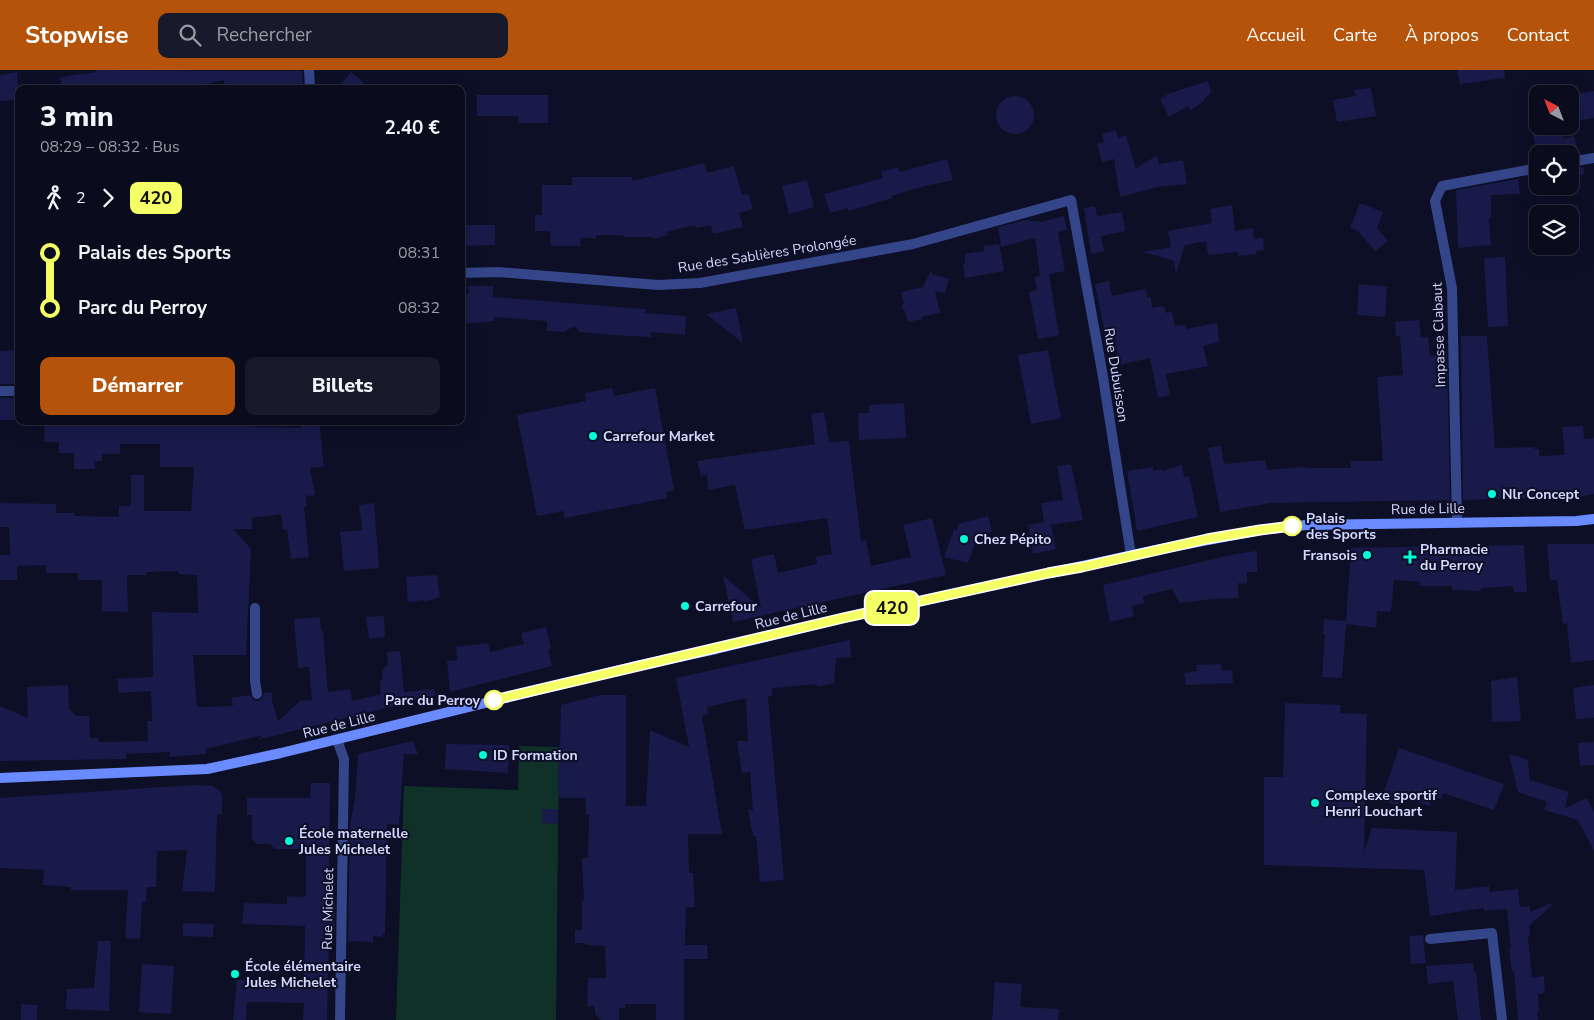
<!DOCTYPE html>
<html lang="fr">
<meta charset="utf-8">
<style>
:root{--surface:#0a0b1d;--page:#18192a;--text:#f1f3f6;--muted:#999ba4;--line:#2a2b3b;--accent:#b45309}
body{margin:0;font-family:"Nunito Sans",sans-serif;background:var(--page);color:var(--text);height:100vh;display:flex;flex-direction:column;font-size:19px;white-space:nowrap}
*{box-sizing:border-box;margin:0}
p{font-size:16px;color:var(--muted)}
.icon{flex:none;width:28px;height:28px;fill:none;stroke:currentColor;stroke-width:2;stroke-linecap:round;stroke-linejoin:round}
.map{position:relative;flex:1;overflow:hidden}
.details{position:absolute;left:15px;top:15px;width:450px;height:340px;display:flex;flex-direction:column;background:var(--surface);border-radius:10px;box-shadow:0 5px 20px #0002,0 0 0 1px var(--line)}
.details>*{flex:none}
.badge{padding:0 10px;border-radius:8px;font-size:18px;line-height:32px}
.needle{width:32px;rotate:318deg}
.tools{position:absolute;left:1529px;top:15px;display:grid;gap:10px}
.tools a{display:grid;place-items:center;width:50px;height:50px;border-radius:10px;background:var(--surface);box-shadow:0 5px 20px #0002,0 0 0 1px var(--line);font-size:25px}
.map>.badge{position:absolute;translate:-50% -50%;box-shadow:0 0 0 2px #fff}
.legs{display:flex;align-items:center;gap:8px;height:55px;padding:0 25px;font-size:16px}
.legs p{margin-inline-start:auto}
.headline{display:flex;align-items:center;justify-content:space-between;height:85px;padding:0 25px}
h1{font-size:28px;font-weight:800;line-height:38px}
.cta{display:flex;gap:10px;margin-top:auto;padding:10px 25px}
.cta a{flex:1;height:58px;border-radius:10px;background:var(--accent);color:#fff;font-size:20px;font-weight:800;line-height:58px;text-align:center}
.cta a+a{background:var(--page);color:var(--text)}
ul{padding:0 25px;list-style:none}
li{display:flex;align-items:center;gap:18px;height:55px;font-size:19px}
li i{display:grid;place-items:center;width:8px;height:100%;margin:0 6px;background:currentColor}
li i::after{content:'';width:12px;height:12px;margin:-6px;border:4px solid;border-radius:50%;background:var(--surface)}
li p{margin-inline-start:auto}
li:first-child i{background:linear-gradient(#0000 50%,currentColor 0)}
li:last-child i{background:linear-gradient(currentColor 50%,#0000 0)}
header{display:flex;align-items:center;gap:30px;box-sizing:border-box;height:70px;padding:0 25px;background:var(--accent);color:#fff}
header strong{font-size:24px}
nav{display:flex;gap:28px;margin-inline-start:auto;font-size:18px}
.search{width:350px;height:45px;background:var(--page);display:flex;align-items:center;gap:12px;box-sizing:border-box;padding:0 18px;border-radius:10px;color:var(--muted);font-size:19px}
.map>svg:first-child{display:block}
.green{fill:#103128}
.building{fill:#181a49}
.lines{fill:none;stroke-linecap:round;stroke-linejoin:round}
.minor{stroke:#344689;stroke-width:10}
.tertiary{stroke:#344689;stroke-width:10}
.secondary{stroke:#6a8bff;stroke-width:10}
.line-1-casing{stroke:#fff;stroke-width:11}
.line-1{stroke:#f5ff66;stroke-width:8}
.poi-dot{fill:#00fed9;stroke:#0d0f27;stroke-width:2}
.stop-1-dot{fill:#fff;stroke:#f5ff66;stroke-width:2.5}
.labels{text-anchor:middle;dominant-baseline:central;stroke-width:4;stroke-linejoin:round;paint-order:stroke}
.street-label{font-size:14px;fill:#d3d9ff;stroke:#0d0f27}
.poi-label{font-size:14px;font-weight:bold;fill:#d3d9ff;stroke:#0d0f27;text-anchor:start}
.stop-label{font-size:14px;font-weight:bold;fill:#d3d9ff;stroke:#0d0f27;text-anchor:start}
</style>
<header>
<strong>Stopwise</strong>
<div class="search"><svg class="icon" aria-label="search" viewBox="0 0 24 24"><circle cx="10" cy="10" r="6"/><path d="M15 15l6 6"/></svg>Rechercher</div>
<nav><a>Accueil</a><a>Carte</a><a>À propos</a><a>Contact</a></nav>
</header>
<div class="map">
<svg width="1594" height="950" viewBox="0 0 1594 950">
<rect width="100%" height="100%" fill="#0d0f27"/>
<path class="green" d="M 519,676 L 559,677 L 556,950 L 396,950 L 404,716 L 518,720 Z"/>
<path class="building" d="M 96,0 L 302,1 L 303,19 L 258,19 L 257,17 L 237,18 L 236,15 L 225,17 L 224,10 L 198,16 L 171,19 L 62,19 L 60,7 L 96,2 Z
M 1457,0 L 1504,0 L 1505,8 L 1460,14 Z
M 17,2 L 19,29 L 0,31 L 0,5 Z
M 351,2 L 371,19 L 337,19 Z
M 1208,11 L 1211,23 L 1204,29 L 1205,30 L 1191,40 L 1188,36 L 1169,47 L 1160,29 L 1170,23 Z
M 1371,18 L 1376,46 L 1337,52 L 1333,30 L 1356,26 L 1354,20 Z
M 1594,21 L 1594,48 L 1570,52 L 1570,25 Z
M 477,25 L 548,25 L 548,53 L 519,53 L 518,46 L 477,46 Z
M996 45a19 19 0 1 1 38 0a19 19 0 1 1-38 0Z
M 1531,56 L 1561,56 L 1564,69 L 1574,66 L 1579,84 L 1570,85 L 1567,83 L 1537,84 Z
M 1116,60 L 1118,68 L 1126,65 L 1136,99 L 1157,85 L 1159,94 L 1183,90 L 1187,114 L 1158,117 L 1120,127 L 1114,89 L 1102,92 L 1097,74 L 1104,72 L 1102,64 Z
M 947,89 L 953,110 L 921,117 L 891,126 L 892,128 L 849,141 L 848,138 L 830,143 L 824,124 L 883,108 L 881,102 L 898,97 L 900,102 Z
M 704,93 L 707,103 L 734,96 L 742,125 L 749,124 L 753,139 L 739,143 L 743,157 L 713,164 L 711,155 L 696,158 L 695,155 L 667,162 L 668,165 L 653,169 L 653,167 L 624,167 L 623,165 L 596,165 L 596,168 L 581,168 L 580,176 L 551,176 L 550,161 L 535,161 L 535,145 L 542,145 L 542,115 L 572,115 L 572,107 L 632,107 L 632,111 Z
M 1583,97 L 1585,104 L 1573,107 L 1571,99 Z
M 1518,109 L 1520,124 L 1491,125 L 1491,148 L 1489,148 L 1491,175 L 1458,178 L 1456,120 Z
M 807,110 L 814,137 L 789,144 L 782,116 Z
M 1360,133 L 1383,142 L 1377,158 L 1388,171 L 1375,181 L 1358,161 L 1350,158 Z
M 1232,135 L 1235,161 L 1253,158 L 1254,169 L 1263,168 L 1264,180 L 1256,181 L 1256,184 L 1238,186 L 1238,182 L 1208,185 L 1206,171 L 1185,175 L 1176,204 L 1174,191 L 1144,182 L 1171,177 L 1168,161 L 1212,153 L 1210,139 Z
M 1095,136 L 1097,146 L 1122,142 L 1125,161 L 1101,166 L 1104,181 L 1091,184 L 1084,138 Z
M 1064,146 L 1067,160 L 1058,162 L 1065,201 L 1040,206 L 1035,168 L 1001,177 L 998,157 L 1026,150 L 1041,152 Z
M 462,155 L 495,155 L 495,175 L 463,176 Z
M 999,174 L 1004,201 L 965,208 L 963,194 L 965,193 L 965,184 L 984,181 L 984,176 Z
M 1505,187 L 1508,256 L 1488,257 L 1484,188 Z
M 931,201 L 932,204 L 949,209 L 945,223 L 935,221 L 940,243 L 921,247 L 922,249 L 908,252 L 905,241 L 901,238 L 904,233 L 901,222 L 923,217 Z
M 1049,204 L 1059,265 L 1038,269 L 1029,222 L 1037,220 L 1035,207 Z
M 1109,211 L 1112,226 L 1145,219 L 1148,228 L 1151,227 L 1152,238 L 1164,236 L 1166,243 L 1172,241 L 1175,256 L 1185,255 L 1186,259 L 1217,253 L 1219,272 L 1203,276 L 1208,296 L 1166,304 L 1170,325 L 1158,328 L 1150,288 L 1119,295 L 1115,268 L 1106,269 L 1095,214 Z
M 1359,214 L 1387,217 L 1385,247 L 1357,245 Z
M 468,216 L 493,216 L 493,227 L 645,239 L 645,243 L 686,246 L 685,265 L 651,262 L 651,267 L 612,265 L 579,262 L 574,256 L 564,262 L 547,261 L 547,251 L 494,247 L 494,251 L 464,254 L 461,246 L 461,225 L 469,224 Z
M 736,238 L 743,273 L 706,244 Z
M 1419,250 L 1421,268 L 1428,267 L 1430,286 L 1447,285 L 1450,430 L 1271,433 L 1220,442 L 1208,378 L 1221,376 L 1224,394 L 1265,390 L 1267,400 L 1306,397 L 1306,398 L 1351,398 L 1351,391 L 1383,391 L 1377,307 L 1403,305 L 1400,266 L 1396,267 L 1395,252 Z
M 1461,266 L 1487,266 L 1495,378 L 1534,377 L 1534,379 L 1539,379 L 1539,386 L 1565,385 L 1562,357 L 1583,356 L 1584,369 L 1594,368 L 1594,424 L 1578,427 L 1463,430 Z
M 19,280 L 19,314 L 0,314 L 0,281 Z
M 1048,280 L 1061,348 L 1031,354 L 1018,285 Z
M 612,318 L 614,326 L 655,318 L 674,420 L 666,422 L 667,428 L 565,448 L 563,441 L 537,446 L 517,345 L 586,331 L 585,323 Z
M 0,328 L 19,328 L 19,344 L 15,344 L 15,350 L 0,350 Z
M 904,333 L 906,368 L 859,370 L 858,343 L 869,343 L 869,335 Z
M 824,342 L 829,372 L 849,371 L 861,471 L 866,470 L 871,496 L 911,487 L 903,455 L 932,448 L 946,505 L 733,552 L 723,505 L 761,538 L 751,489 L 774,484 L 778,503 L 817,494 L 816,487 L 832,484 L 827,448 L 745,460 L 735,415 L 708,420 L 707,405 L 701,406 L 697,391 L 815,374 L 811,344 Z
M 45,351 L 253,351 L 253,356 L 255,357 L 301,358 L 301,351 L 319,351 L 324,397 L 310,398 L 315,425 L 306,426 L 307,437 L 304,437 L 309,487 L 291,489 L 287,459 L 283,460 L 281,444 L 252,448 L 252,459 L 233,459 L 251,479 L 246,585 L 193,585 L 197,637 L 233,636 L 231,628 L 250,625 L 254,630 L 259,631 L 263,627 L 264,623 L 272,622 L 272,631 L 278,651 L 300,631 L 312,630 L 309,597 L 298,598 L 294,549 L 320,547 L 321,561 L 323,561 L 328,622 L 350,619 L 352,631 L 381,624 L 380,610 L 383,609 L 382,600 L 388,595 L 387,582 L 400,581 L 404,622 L 434,619 L 435,626 L 257,670 L 263,665 L 206,679 L 206,684 L 170,687 L 170,682 L 126,684 L 126,689 L 0,691 L 0,636 L 28,648 L 27,617 L 68,615 L 69,638 L 76,646 L 89,646 L 90,668 L 99,668 L 99,672 L 148,671 L 147,651 L 152,651 L 151,621 L 119,623 L 117,609 L 153,607 L 152,542 L 198,543 L 197,505 L 179,504 L 179,501 L 146,502 L 146,505 L 127,505 L 128,542 L 102,541 L 102,510 L 78,510 L 78,503 L 46,503 L 46,495 L 17,496 L 17,510 L 0,510 L 0,485 L 10,485 L 9,457 L 0,457 L 0,433 L 56,434 L 56,443 L 74,443 L 74,446 L 119,447 L 119,436 L 131,436 L 131,405 L 144,405 L 144,441 L 191,441 L 194,397 L 160,397 L 160,374 L 120,374 L 120,384 L 102,384 L 102,391 L 95,391 L 95,399 L 74,399 L 74,383 L 59,383 L 59,372 L 44,372 Z
M 1071,394 L 1083,450 L 1051,455 L 1056,479 L 1033,484 L 1028,455 L 1044,452 L 1041,433 L 1063,430 L 1057,396 Z
M 1182,395 L 1184,407 L 1189,406 L 1198,447 L 1137,461 L 1127,401 L 1153,397 L 1153,401 L 1162,399 L 1163,401 Z
M 374,433 L 379,498 L 344,501 L 340,462 L 362,460 L 359,435 Z
M 988,446 L 992,462 L 978,466 L 968,493 L 944,487 L 954,459 L 957,460 L 958,454 Z
M 1547,474 L 1594,474 L 1594,590 L 1571,593 L 1567,553 L 1563,554 L 1557,510 L 1550,510 Z
M 1524,475 L 1527,522 L 1514,522 L 1513,516 L 1481,518 L 1481,521 L 1452,520 L 1452,516 L 1420,516 L 1420,512 L 1394,510 L 1391,542 L 1377,541 L 1376,558 L 1346,554 L 1342,608 L 1322,607 L 1325,564 L 1323,564 L 1324,549 L 1346,551 L 1351,478 Z
M 1257,481 L 1257,502 L 1247,502 L 1247,514 L 1238,513 L 1238,528 L 1213,529 L 1180,533 L 1172,519 L 1143,526 L 1144,533 L 1132,536 L 1134,546 L 1110,552 L 1103,515 L 1235,484 Z
M 437,505 L 440,527 L 424,532 L 424,530 L 408,532 L 406,507 Z
M 384,546 L 385,567 L 369,569 L 366,547 Z
M 546,557 L 551,579 L 548,579 L 552,596 L 450,622 L 447,591 L 457,590 L 456,577 L 488,573 L 490,582 L 524,574 L 521,563 Z
M 850,570 L 851,587 L 836,588 L 834,613 L 817,617 L 817,614 L 772,618 L 772,626 L 768,627 L 784,810 L 760,812 L 756,766 L 753,766 L 748,740 L 753,740 L 750,702 L 742,703 L 737,671 L 748,671 L 746,628 L 707,637 L 708,644 L 702,646 L 722,764 L 688,764 L 689,803 L 693,803 L 695,837 L 686,837 L 685,875 L 707,875 L 708,889 L 684,889 L 684,950 L 656,950 L 656,934 L 625,934 L 625,938 L 619,938 L 619,950 L 601,950 L 595,944 L 595,936 L 587,936 L 588,908 L 606,908 L 605,876 L 588,875 L 584,873 L 575,873 L 575,860 L 582,860 L 582,831 L 584,831 L 582,788 L 588,788 L 589,745 L 586,745 L 585,728 L 559,728 L 558,677 L 560,677 L 561,635 L 600,625 L 626,625 L 626,736 L 646,736 L 650,660 L 689,677 L 676,608 Z
M 1221,594 L 1222,601 L 1232,600 L 1233,613 L 1186,615 L 1184,603 L 1197,601 L 1196,595 Z
M 1517,607 L 1521,651 L 1492,652 L 1491,611 Z
M 1594,615 L 1594,648 L 1576,649 L 1573,618 Z
M 1285,633 L 1341,635 L 1340,643 L 1367,644 L 1364,781 L 1372,758 L 1457,762 L 1455,820 L 1489,816 L 1490,822 L 1518,819 L 1520,837 L 1530,836 L 1530,842 L 1551,833 L 1552,835 L 1529,856 L 1530,866 L 1528,866 L 1532,908 L 1544,906 L 1545,923 L 1538,924 L 1539,941 L 1537,941 L 1538,950 L 1518,950 L 1514,901 L 1512,901 L 1509,879 L 1511,879 L 1507,839 L 1484,841 L 1484,838 L 1430,846 L 1424,800 L 1264,795 L 1264,707 L 1283,707 Z
M 413,671 L 418,684 L 404,684 L 399,755 L 387,754 L 385,864 L 383,864 L 382,867 L 373,866 L 373,872 L 348,871 L 350,756 L 355,729 L 358,684 Z
M 1594,672 L 1594,695 L 1580,696 L 1578,673 Z
M 446,674 L 509,675 L 508,703 L 445,699 Z
M 1399,678 L 1504,714 L 1494,740 L 1443,723 L 1441,729 L 1433,726 L 1429,736 L 1402,727 L 1399,736 L 1381,730 Z
M 1509,684 L 1528,690 L 1530,710 L 1569,722 L 1565,738 L 1587,728 L 1594,742 L 1594,781 L 1578,750 L 1544,740 L 1547,732 L 1518,722 Z
M 311,713 L 330,713 L 329,812 L 335,813 L 334,870 L 329,869 L 327,950 L 303,950 L 304,933 L 247,932 L 246,950 L 233,950 L 237,910 L 248,910 L 248,912 L 304,913 L 305,856 L 242,854 L 244,833 L 287,834 L 287,826 L 305,827 L 306,825 L 306,779 L 275,779 L 270,774 L 257,774 L 252,770 L 252,745 L 247,745 L 247,728 L 310,728 Z
M 192,715 L 213,716 L 220,721 L 222,726 L 222,744 L 217,744 L 215,822 L 182,821 L 187,780 L 157,781 L 156,817 L 147,817 L 146,832 L 142,832 L 140,869 L 125,868 L 128,820 L 71,820 L 71,817 L 43,815 L 44,800 L 0,798 L 0,728 Z
M 542,739 L 558,739 L 558,754 L 542,753 Z
M 183,853 L 214,854 L 213,867 L 183,866 Z
M 1423,865 L 1426,893 L 1411,894 L 1409,866 Z
M 98,871 L 111,871 L 109,941 L 66,939 L 67,919 L 94,918 Z
M 1473,893 L 1474,903 L 1476,902 L 1481,950 L 1458,950 L 1453,911 L 1428,914 L 1426,896 Z
M 142,894 L 174,896 L 171,944 L 139,942 Z
M 995,912 L 1022,914 L 1020,937 L 1059,939 L 1058,950 L 992,950 Z
M 21,934 L 37,935 L 37,950 L 21,950 Z"/>
<g class="lines">
<path class="minor" d="M 309,0 L 310,19
M 1570,92 L 1594,88
M 461,203 L 498,202 L 658,215 L 700,213 L 913,174 L 1071,130 L 1102,301 L 1131,485
M 0,321 L 19,321
M 1457,453 L 1452,218 L 1435,131 L 1442,116 L 1538,98
M 255,538 L 255,611 L 257,624
M 1430,869 L 1492,863 L 1502,950"/>
<path class="tertiary" d="M 337,670 L 344,689 L 340,950"/>
<path class="secondary" d="M 0,708 L 207,699 L 281,683 L 632,597 L 716,579 L 843,548 L 1156,480 L 1260,460 L 1306,455 L 1576,451 L 1594,449"/>
</g>
<g class="lines">
<g class="line-1-casing">
<path id="line-1" d="M 494,630 L 843,548 L 1048,503 L 1082,497 L 1207,469 L 1260,460 L 1292,456"/>
</g>
<use href="#line-1" class="line-1"/>
</g>
<g class="poi-dot">
<circle cx="593" cy="366" r="5"/>
<circle cx="1492" cy="424" r="5"/>
<circle cx="964" cy="469" r="5"/>
<circle cx="1367" cy="485" r="5"/>
<path d="M1407.5 479.5h5v5h5v5h-5v5h-5v-5h-5v-5h5z"/>
<circle cx="685" cy="536" r="5"/>
<circle cx="483" cy="685" r="5"/>
<circle cx="1315" cy="733" r="5"/>
<circle cx="289" cy="771" r="5"/>
<circle cx="235" cy="904" r="5"/>
</g>
<g class="stop-1-dot">
<circle cx="1292" cy="456" r="9"/>
<circle cx="494" cy="630" r="9"/>
</g>
<g class="labels">
<g class="street-label">
<text transform="translate(767 184) rotate(-9)">Rue des Sablières Prolongée</text>
<text transform="translate(1439 265) rotate(-92)">Impasse Clabaut</text>
<text transform="translate(1116 305) rotate(81)">Rue Dubuisson</text>
<text transform="translate(1428 439) rotate(-1)">Rue de Lille</text>
<text transform="translate(791 546) rotate(-14)">Rue de Lille</text>
<text transform="translate(339 655) rotate(-14)">Rue de Lille</text>
<text transform="translate(328 839) rotate(-89)">Rue Michelet</text>
</g>
<g class="poi-label">
<text x="603" y="366">Carrefour Market</text>
<text x="1502" y="424">Nlr Concept</text>
<text x="974" y="469">Chez Pépito</text>
<text x="1420" y="479">Pharmacie<tspan x="1420" dy="16">du Perroy</tspan></text>
<text x="1357" y="485" text-anchor="end">Fransois</text>
<text x="695" y="536">Carrefour</text>
<text x="493" y="685">ID Formation</text>
<text x="1325" y="725">Complexe sportif<tspan x="1325" dy="16">Henri Louchart</tspan></text>
<text x="299" y="763">École maternelle<tspan x="299" dy="16">Jules Michelet</tspan></text>
<text x="245" y="896">École élémentaire<tspan x="245" dy="16">Jules Michelet</tspan></text>
</g>
<g class="stop-label">
<text x="1306" y="448">Palais<tspan x="1306" dy="16">des Sports</tspan></text>
<text x="480" y="630" text-anchor="end">Parc du Perroy</text>
</g>
</g>
</svg>
<div class="tools">
<a><svg class="needle" viewBox="-14 -14 28 28"><path d="M0-13l5 13h-10z" fill="#e53935"/><path d="M0 13l5-13h-10z" fill="#999ba4"/></svg></a>
<a><svg class="icon" aria-label="locate" viewBox="0 0 24 24"><circle cx="12" cy="12" r="6"/><path d="M12 2v4M12 18v4M2 12h4M18 12h4"/></svg></a>
<a><svg class="icon" aria-label="layers" viewBox="0 0 24 24"><path d="M12 4l9 5-9 5-9-5zM3 14l9 5 9-5"/></svg></a>
</div>
<b class="badge" style="left:892px;top:538px;background:#f5ff66;color:#111">420</b>
<section class="details">
<div class="headline"><div><h1>3 min</h1><p>08:29 – 08:32 · Bus</p></div><b>2.40 €</b></div>
<div class="legs"><svg class="icon" aria-label="walk" viewBox="0 0 24 24"><circle cx="13" cy="4" r="2"/><path d="M13 8l-2 6 4 7M11 14l-3 7M7 12l3-4h3l4 4"/></svg>2<svg class="icon" aria-label="forward" viewBox="0 0 24 24"><path d="M9 5l7 7-7 7"/></svg><b class="badge" style="background:#f5ff66;color:#111">420</b></div>
<ul>
<li><i style="color:#f5ff66"></i><b>Palais des Sports</b><p>08:31</p></li>
<li><i style="color:#f5ff66"></i><b>Parc du Perroy</b><p>08:32</p></li>
</ul>
<div class="cta"><a>Démarrer</a><a>Billets</a></div>
</section>
</div>
